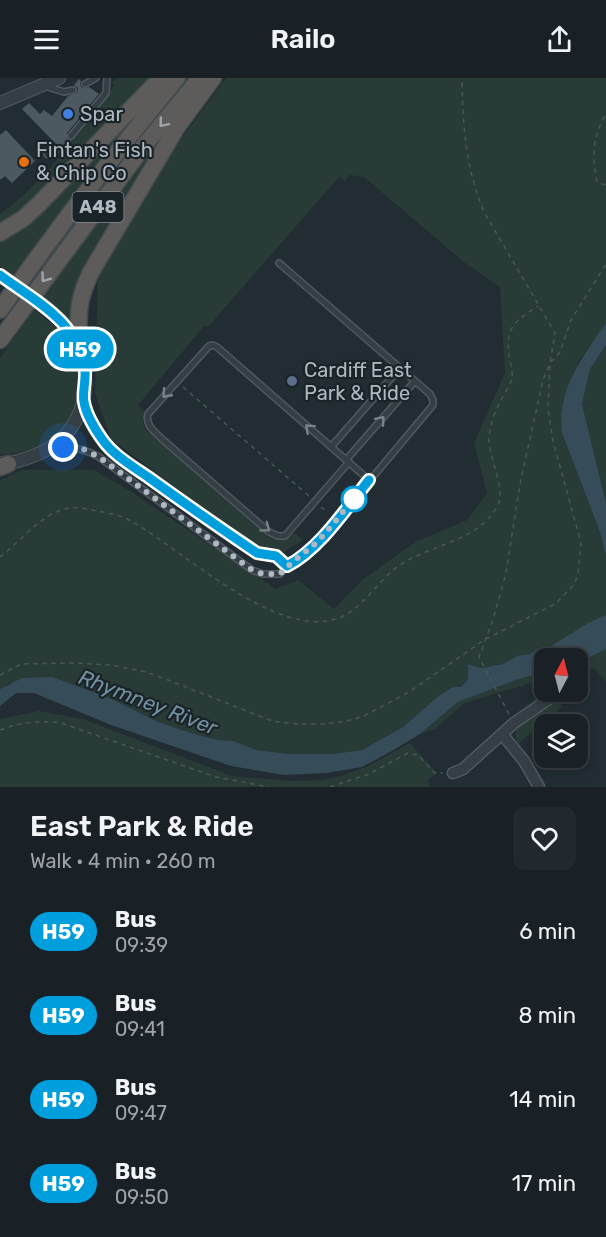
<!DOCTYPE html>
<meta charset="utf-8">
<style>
:root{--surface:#192126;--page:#22292e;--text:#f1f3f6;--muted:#9fa3a7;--line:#373e43}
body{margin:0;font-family:Rubik,sans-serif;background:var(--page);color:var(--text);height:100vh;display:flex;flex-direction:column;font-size:22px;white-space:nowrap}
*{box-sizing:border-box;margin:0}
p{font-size:20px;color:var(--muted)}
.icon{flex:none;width:33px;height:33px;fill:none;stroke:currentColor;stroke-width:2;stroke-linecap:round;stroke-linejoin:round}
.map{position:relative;height:709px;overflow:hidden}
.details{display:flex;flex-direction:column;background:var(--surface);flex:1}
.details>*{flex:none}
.badge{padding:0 12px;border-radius:20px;font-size:21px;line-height:39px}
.needle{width:39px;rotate:7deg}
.controls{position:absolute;left:534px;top:570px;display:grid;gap:12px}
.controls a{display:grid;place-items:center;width:54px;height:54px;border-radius:12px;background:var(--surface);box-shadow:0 3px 9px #0003,0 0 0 2px var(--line);font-size:30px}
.you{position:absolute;width:30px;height:30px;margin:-15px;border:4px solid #fff;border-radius:50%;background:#1a73e8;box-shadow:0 0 0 9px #1a73e833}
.map>.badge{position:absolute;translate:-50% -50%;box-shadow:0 0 0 3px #fff}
.round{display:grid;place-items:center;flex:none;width:63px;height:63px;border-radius:12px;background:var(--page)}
.head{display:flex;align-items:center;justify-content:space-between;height:102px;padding:0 30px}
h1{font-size:28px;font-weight:600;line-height:45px}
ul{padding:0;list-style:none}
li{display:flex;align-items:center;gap:18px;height:84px;padding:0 30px}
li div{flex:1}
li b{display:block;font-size:22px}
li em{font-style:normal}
li .badge{min-width:66px;font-weight:700;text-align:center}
header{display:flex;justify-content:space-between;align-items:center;height:78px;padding:0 30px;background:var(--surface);font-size:27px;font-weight:600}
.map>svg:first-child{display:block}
.green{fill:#293b36}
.water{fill:#364c58}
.building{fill:#4c5961}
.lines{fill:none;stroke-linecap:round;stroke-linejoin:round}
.service-casing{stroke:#4f595f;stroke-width:8}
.minor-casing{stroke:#4f595f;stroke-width:13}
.tertiary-casing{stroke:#4f595f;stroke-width:14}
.trunk-casing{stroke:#3f494e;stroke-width:19}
.path{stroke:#465756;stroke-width:1.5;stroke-dasharray:4.5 4.5;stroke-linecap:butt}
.service{stroke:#343e44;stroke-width:5}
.minor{stroke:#343e44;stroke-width:10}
.tertiary{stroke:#343e44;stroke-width:12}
.trunk{stroke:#5e5c5b;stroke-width:16}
.tertiary-bridge-casing{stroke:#4f595f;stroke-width:14;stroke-linecap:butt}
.tertiary-bridge{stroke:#343e44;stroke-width:12}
.oneway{stroke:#9ea6ad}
.oneway2{stroke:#778289}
.line-casing{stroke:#fff;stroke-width:14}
.line{stroke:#009edd;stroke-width:9}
.walk{stroke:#aeb9c1;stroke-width:6;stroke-dasharray:0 10.8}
.shop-dot{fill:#3f7fe0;stroke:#1a2328;stroke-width:2}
.food-dot{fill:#e8710a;stroke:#1a2328;stroke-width:2}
.service-dot{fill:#5c6f8a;stroke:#1a2328;stroke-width:2}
.stop-dot{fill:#fff;stroke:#009edd;stroke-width:3}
.labels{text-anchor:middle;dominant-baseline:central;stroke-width:4.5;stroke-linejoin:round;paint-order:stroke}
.shield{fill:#1a2328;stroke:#828c93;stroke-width:1.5}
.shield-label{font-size:18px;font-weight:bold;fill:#aeb9c1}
.poi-label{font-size:20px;fill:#aeb9c1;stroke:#1a2328;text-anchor:start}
.water-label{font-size:21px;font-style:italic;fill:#7291a1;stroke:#1a2328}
</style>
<header><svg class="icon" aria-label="menu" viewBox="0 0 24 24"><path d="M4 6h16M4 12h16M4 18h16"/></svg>Railo<svg class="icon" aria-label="share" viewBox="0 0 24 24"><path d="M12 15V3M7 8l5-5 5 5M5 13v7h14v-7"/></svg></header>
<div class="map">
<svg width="606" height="709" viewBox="0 0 606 709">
<rect width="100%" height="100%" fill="#212c33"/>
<path class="green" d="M 117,0 L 154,0 L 43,117 L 0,149 L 0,136 C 46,103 78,55 112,11 L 115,6 L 112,5 Z
M 226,0 L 606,0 L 606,245 L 578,284 L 562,355 L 600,454 L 606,479 L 606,538 L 588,545 L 551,568 L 541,569 L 530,576 L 517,578 L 503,586 L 481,590 L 468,586 L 468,601 L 461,609 L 437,619 L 403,649 L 362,672 L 332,676 L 288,676 L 256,672 L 233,663 L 218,662 L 194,656 L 158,644 L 112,621 L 91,614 L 10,605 L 0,611 L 0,402 L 23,392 L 94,392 L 130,413 L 276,511 L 298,502 L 334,531 L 362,502 L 415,464 L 467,442 L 487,415 L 474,365 L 505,295 L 500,209 L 465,185 L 364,99 L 350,97 L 345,103 L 339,99 L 208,249 L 204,248 L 138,327 L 145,334 L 143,346 L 147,353 L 268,459 C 279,464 285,462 295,455 L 303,462 L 284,474 L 257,470 L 111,361 L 95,315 L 98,195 L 133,133 L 182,60 Z
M 137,36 L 13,198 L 0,188 L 0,162 Z
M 161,61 L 74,212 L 71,228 L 72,242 L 42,219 L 132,96 Z
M 34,232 C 50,244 67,256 75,275 C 90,310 72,355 37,370 C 25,375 12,376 0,376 L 0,280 Z
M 606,267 L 606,425 L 582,326 L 590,291 Z
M 606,571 L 606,604 L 594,590 L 578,600 L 578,585 Z
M 544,594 L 544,601 L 465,625 L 435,651 L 420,656 L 458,624 L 516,602 Z
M 556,623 L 559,624 L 562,629 L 518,666 L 515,657 L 517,649 Z
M 39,633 L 83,641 L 232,698 L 293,703 L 323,702 L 341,698 L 368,688 L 410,665 L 437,695 L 427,703 L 431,709 L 0,709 L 0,641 Z"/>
<path class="water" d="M 606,245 L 606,267 L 590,291 L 582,326 L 606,425 L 606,479 L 600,454 L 562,355 C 557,311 582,279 606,245 Z
M 606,537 L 606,571 L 578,585 L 578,580 L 544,580 L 544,594 L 516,602 L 458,624 L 420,656 L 392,673 L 362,689 L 327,695 L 284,697 L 231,688 L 111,647 L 34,615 L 16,615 L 0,628 L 0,611 L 22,600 L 52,599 L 112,621 L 158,644 L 194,656 L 218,662 L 233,663 L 257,672 L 288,676 L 332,676 L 362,672 L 403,649 L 437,619 L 453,609 L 461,609 L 468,601 L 468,586 L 481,590 L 503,586 L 517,578 L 530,576 L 536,571 L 551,568 L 588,545 Z"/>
<path class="building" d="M 79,1 L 81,3 L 80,6 L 82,10 L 89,9 L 99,16 L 67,55 L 67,60 L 72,63 L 65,70 L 62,66 L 56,66 L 22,31 L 29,25 L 40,36 L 44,32 L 52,38 L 68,18 L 77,15 L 78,10 L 74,7 Z
M 6,52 L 35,83 L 12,105 L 5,98 L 0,102 L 0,57 Z"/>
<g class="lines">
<g class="service-casing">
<path id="service" d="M 85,6 L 96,0
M 45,8 L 64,14 L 73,12
M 71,58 L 106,15 L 107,0
M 47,76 L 60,70
M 84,325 L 97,353 L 113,373 L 229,456 L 257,475 L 276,478 L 287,488
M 331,369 L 400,290
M 55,371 C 71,367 85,371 99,379 L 252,492 L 263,496 L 280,496 L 287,488 L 297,483 L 321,461 L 433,327 L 433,322 L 430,316 L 279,185
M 346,382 L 415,303
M 349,384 L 285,458 L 278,458 L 269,454 L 162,361 C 154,353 145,347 148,336 L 209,268 L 213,267 L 217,269 L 369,402"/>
</g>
<g class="minor-casing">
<path id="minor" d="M 502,656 L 524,683 L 539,709
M 453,695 L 463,691 L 514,645 L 559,614"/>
</g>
<g class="tertiary-casing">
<path id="tertiary" d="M 0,25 L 59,0
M 1,385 C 12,386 23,382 33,378 C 70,365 91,329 84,290 C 83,281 81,271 77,263 C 71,253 64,245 56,238"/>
</g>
<g class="trunk-casing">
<path id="trunk" d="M 0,155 L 24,140 L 39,126 L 161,0
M 0,232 C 56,152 115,75 177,0
M 0,262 L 143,69 L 200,0
M 78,264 C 79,233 77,223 91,194 L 177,49 L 213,0
M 0,389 L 8,386"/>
</g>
<path class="path" d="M 605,107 L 597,104 C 592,77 592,60 606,36
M 183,309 L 309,418
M 321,429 L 327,434
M 0,479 C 20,464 40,437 65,431 C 75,428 87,431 97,433 C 108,435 121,437 131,443 C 183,472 277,563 339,540 C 361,532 378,503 397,489 C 427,467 476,465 497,429 C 507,412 488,379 489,359 C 490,346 496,331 502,320 C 505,314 511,307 512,300 C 513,293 510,284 509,277 C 505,248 516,243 538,228
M 0,597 L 21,586 L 76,585 L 111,587 L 146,594 L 163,600 L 272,643 L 298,646 L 325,646 L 347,643 L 364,638 L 409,614 L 484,562 L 555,526 L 574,507 L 578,496 L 581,465 L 553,363 L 548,331 L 550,285 L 555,255 L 484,134 C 465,89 463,48 462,0
M 509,636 L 479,579 L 493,542 L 506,495 L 520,406 L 543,302 L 550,285 L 560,274 L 571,242 L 606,186
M 0,652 C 22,644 39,642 61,645 L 216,699 L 269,709
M 330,709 L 369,696 L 408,675 L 418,677 L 435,695 L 443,695"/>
<use href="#service" class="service"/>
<use href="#minor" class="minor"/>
<use href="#tertiary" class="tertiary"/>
<use href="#trunk" class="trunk"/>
<g class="tertiary-bridge-casing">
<path id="tertiary-bridge" d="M 0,197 L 56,238"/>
</g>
<use href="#tertiary-bridge" class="tertiary-bridge"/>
</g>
<defs><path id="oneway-chevron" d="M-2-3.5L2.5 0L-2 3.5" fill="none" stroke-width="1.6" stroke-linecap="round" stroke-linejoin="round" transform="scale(1.5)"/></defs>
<g class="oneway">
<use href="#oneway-chevron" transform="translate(163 45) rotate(130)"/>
<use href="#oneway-chevron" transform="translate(45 200) rotate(126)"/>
</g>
<g class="oneway2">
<use href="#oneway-chevron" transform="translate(166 316) rotate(132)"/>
<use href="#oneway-chevron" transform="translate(381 342) rotate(-49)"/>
<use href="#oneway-chevron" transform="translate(309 350) rotate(-138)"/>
<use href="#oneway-chevron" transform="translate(266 450) rotate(37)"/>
</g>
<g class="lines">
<g class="line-casing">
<path id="line" d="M 0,197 C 38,225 77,242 85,293 C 86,303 82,316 84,324 C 86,336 95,351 102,361 C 113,377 132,388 148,399 C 184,425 220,450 257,475 L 276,478 L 287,488 C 320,471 347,429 369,402"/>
</g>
<use href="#line" class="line"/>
<path class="walk" d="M 63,369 L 81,370 L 99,379 L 252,492 L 263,496 L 280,496 C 292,483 307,474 320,461 C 333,447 345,431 357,416 L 354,421"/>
</g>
<circle class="shop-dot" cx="68" cy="36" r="6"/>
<circle class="food-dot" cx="24" cy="84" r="6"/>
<circle class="service-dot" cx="292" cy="303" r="6"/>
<circle class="stop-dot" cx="354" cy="421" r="12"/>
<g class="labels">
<rect class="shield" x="72.5" y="114" width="51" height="30" rx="4.5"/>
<g class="shield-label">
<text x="98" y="129">A48</text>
</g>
<g class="poi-label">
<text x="80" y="36">Spar</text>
<text x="36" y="72">Fintan's Fish<tspan x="36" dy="23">&amp; Chip Co</tspan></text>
<text x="304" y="292">Cardiff East<tspan x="304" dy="23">Park &amp; Ride</tspan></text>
</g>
<g class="water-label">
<text transform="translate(148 624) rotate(21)">Rhymney River</text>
</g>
</g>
</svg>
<div class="controls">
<a><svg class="needle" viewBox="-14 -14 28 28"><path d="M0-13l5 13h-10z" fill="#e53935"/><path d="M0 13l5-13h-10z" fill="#9fa3a7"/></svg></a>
<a><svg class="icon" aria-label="layers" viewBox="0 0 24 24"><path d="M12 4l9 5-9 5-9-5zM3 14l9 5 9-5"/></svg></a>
</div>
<div class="you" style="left:63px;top:369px"></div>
<b class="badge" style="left:80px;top:271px;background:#009edd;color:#fff">H59</b>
</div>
<section class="details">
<div class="head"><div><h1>East Park &amp; Ride</h1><p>Walk · 4 min · 260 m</p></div><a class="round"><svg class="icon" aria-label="heart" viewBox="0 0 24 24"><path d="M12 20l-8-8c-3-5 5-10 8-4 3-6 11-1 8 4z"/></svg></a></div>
<ul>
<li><span class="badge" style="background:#009edd;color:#fff">H59</span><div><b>Bus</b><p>09:39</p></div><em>6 min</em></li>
<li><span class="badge" style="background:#009edd;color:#fff">H59</span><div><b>Bus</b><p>09:41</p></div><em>8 min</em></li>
<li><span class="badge" style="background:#009edd;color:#fff">H59</span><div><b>Bus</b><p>09:47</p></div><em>14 min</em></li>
<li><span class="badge" style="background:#009edd;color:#fff">H59</span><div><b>Bus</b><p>09:50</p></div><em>17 min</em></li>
</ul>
</section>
